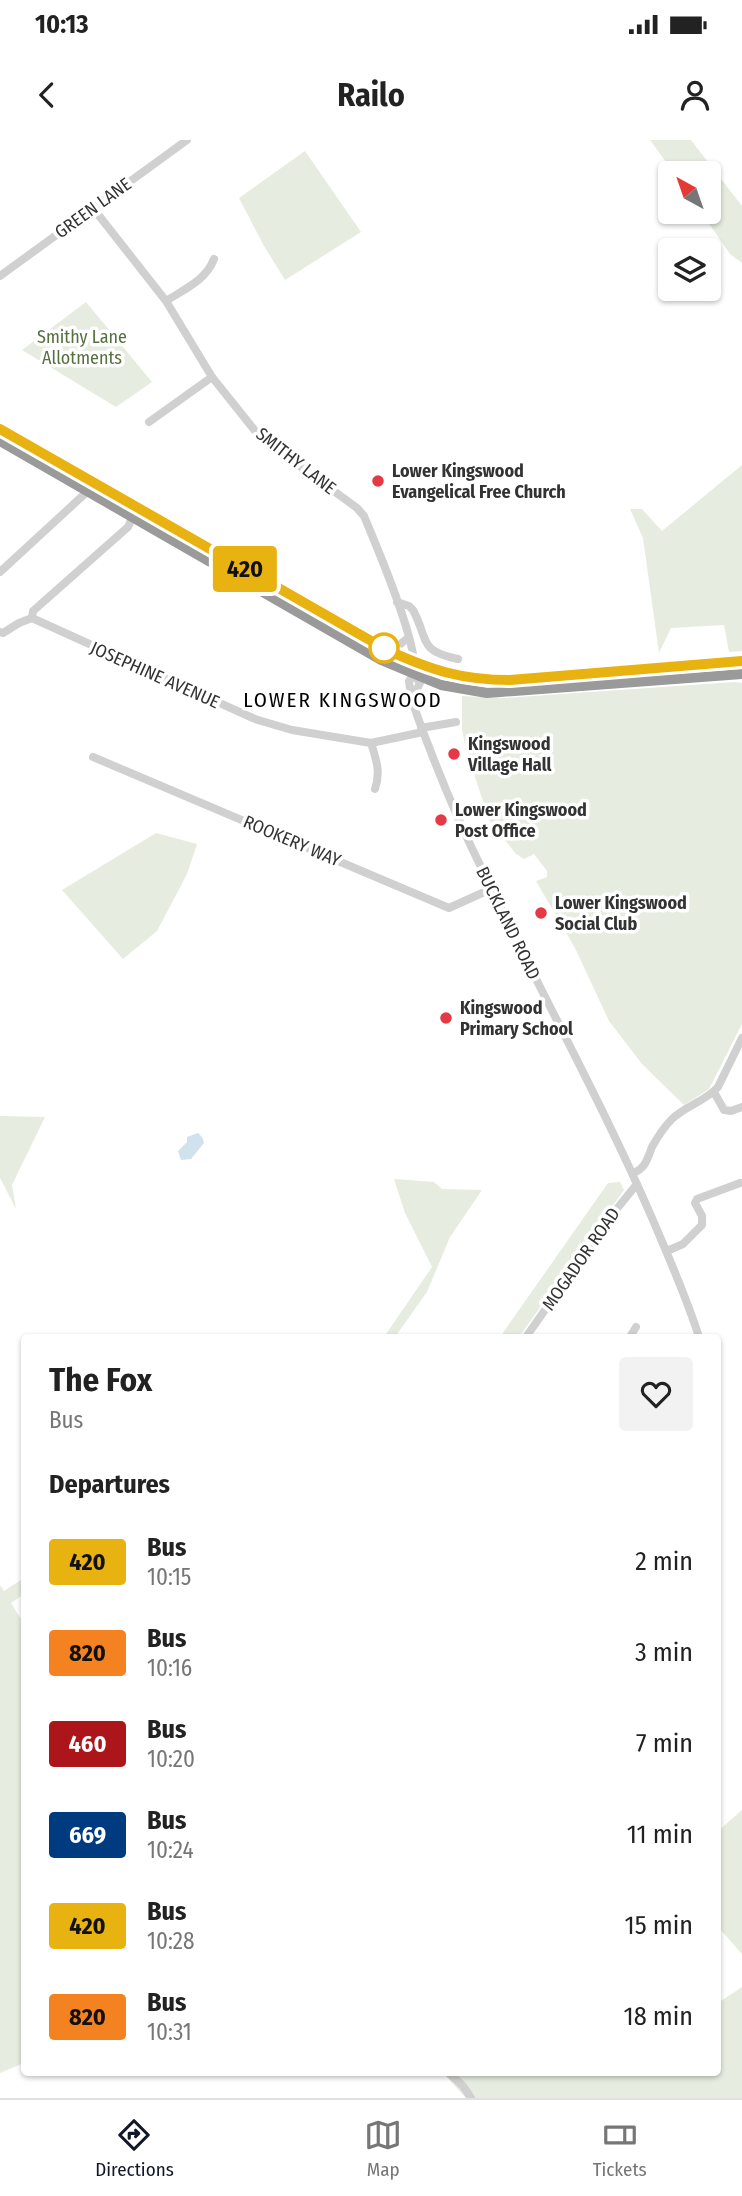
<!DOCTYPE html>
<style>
:root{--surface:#fff;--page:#f2f2f2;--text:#222;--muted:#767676;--line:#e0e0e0;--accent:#111827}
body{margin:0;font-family:"Fira Sans Condensed",sans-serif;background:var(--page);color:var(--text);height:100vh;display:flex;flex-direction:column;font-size:26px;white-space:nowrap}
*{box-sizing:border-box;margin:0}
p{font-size:23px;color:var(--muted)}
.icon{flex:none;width:38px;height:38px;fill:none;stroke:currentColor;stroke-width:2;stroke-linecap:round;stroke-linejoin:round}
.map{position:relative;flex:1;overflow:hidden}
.side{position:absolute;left:21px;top:1194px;width:700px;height:742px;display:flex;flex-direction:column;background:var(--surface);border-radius:7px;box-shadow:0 2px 5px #0004}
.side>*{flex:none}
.badge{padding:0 14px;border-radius:5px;font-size:24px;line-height:46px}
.needle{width:46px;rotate:320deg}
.buttons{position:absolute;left:658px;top:21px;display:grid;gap:14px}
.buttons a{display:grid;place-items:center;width:63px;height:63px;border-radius:7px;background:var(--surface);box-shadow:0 2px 5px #0004;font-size:35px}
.map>.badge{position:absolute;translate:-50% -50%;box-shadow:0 0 0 4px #fff}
h2{padding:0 28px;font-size:26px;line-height:63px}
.round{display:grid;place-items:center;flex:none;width:74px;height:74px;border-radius:7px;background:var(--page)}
.summary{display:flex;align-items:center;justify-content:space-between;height:119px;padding:0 28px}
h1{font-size:33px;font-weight:700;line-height:52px}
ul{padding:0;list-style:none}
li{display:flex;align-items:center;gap:21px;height:91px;padding:0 28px}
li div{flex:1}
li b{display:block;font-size:26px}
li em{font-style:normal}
li .badge{min-width:77px;font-weight:700;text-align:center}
.status{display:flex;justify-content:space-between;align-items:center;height:49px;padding:0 35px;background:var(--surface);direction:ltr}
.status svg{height:19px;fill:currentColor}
header{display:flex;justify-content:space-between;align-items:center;height:91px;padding:0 28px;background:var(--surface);font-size:32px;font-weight:700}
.menu{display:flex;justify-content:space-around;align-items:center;height:98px;border-top:2px solid var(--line);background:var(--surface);font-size:19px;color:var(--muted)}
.menu a{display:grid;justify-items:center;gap:4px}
.menu .on{color:var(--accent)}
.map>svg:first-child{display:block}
.green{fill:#e6ecdf}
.water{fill:#cfe2ee}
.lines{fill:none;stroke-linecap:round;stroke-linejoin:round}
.minor{stroke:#d0d0d0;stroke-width:8}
.highway{stroke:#9a9a9a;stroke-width:10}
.line-casing{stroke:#fff;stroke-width:16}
.line{stroke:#e8b210;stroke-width:10}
.poi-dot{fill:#e63946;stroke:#fff;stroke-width:2.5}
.stop-dot{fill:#fff;stroke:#e8b210;stroke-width:3.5}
.labels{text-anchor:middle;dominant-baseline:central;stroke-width:7;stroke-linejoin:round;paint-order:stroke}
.street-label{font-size:18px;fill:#333;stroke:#fff}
.park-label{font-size:18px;fill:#56703f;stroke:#fff}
.poi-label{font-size:18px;font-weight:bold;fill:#333;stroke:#fff;text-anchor:start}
.quarter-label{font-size:21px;letter-spacing:2px;fill:#000;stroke:#fff}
</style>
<div class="status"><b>10:13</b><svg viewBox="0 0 49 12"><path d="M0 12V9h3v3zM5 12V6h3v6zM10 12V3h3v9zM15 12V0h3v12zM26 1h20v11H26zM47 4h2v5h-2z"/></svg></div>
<header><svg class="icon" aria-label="back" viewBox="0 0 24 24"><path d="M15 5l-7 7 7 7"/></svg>Railo<svg class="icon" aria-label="person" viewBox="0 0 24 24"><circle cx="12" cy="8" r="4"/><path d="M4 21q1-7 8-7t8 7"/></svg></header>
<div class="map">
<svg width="742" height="1958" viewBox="0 0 742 1958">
<rect width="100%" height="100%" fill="#fff"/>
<path class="green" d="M 650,0 L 691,0 L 742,66 L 742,123 L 730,114 L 701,72 L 709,72 L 709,33 L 674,33 Z
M 305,11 L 361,92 L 285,140 L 264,106 L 239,58 Z
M 86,162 L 152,242 L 116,267 L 22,210 Z
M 742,325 L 742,511 L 729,512 L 724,485 L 671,488 L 659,513 L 643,398 L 630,369 L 642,369 L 662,391 Z
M 735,542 L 742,543 L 742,884 L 709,949 L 684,965 L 642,924 L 609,881 L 575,808 L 536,741 L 547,737 L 547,731 L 534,714 L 524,719 L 516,714 L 489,680 L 466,609 L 462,590 L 462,556 L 504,558 Z
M 156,693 L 197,704 L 187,734 L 157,791 L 123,819 L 62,750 Z
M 0,976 L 45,977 L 12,1045 L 16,1069 L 0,1038 Z
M 394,1039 L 434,1042 L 442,1049 L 482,1050 L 450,1097 L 427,1152 L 395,1197 L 384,1197 L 432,1127 L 405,1073 Z
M 620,1042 L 624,1050 L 519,1197 L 500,1197 L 608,1043 Z
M 24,1438 L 24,1454 L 11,1463 L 24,1484 L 24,1923 L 0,1933 L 0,1445 L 4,1451 Z
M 742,1670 L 742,1814 L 718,1787 L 718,1691 Z
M 742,1847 L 742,1958 L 466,1958 L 442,1932 L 718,1932 L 718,1863 Z"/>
<path class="water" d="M 198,993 L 202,997 L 204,1003 L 191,1019 L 181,1020 L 178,1011 L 187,1002 L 187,997 Z"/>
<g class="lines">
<path class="minor" d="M 93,68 L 166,161 L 212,237 L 260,297 L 357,368 L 364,376 C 376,405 419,505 414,532 C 413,537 412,537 409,541 C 411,563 421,586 429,607 C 445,649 462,689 482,729 C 537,846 601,960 652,1078 C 669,1118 686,1156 699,1197
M 0,136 L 187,0
M 166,161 C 185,149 206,140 214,119
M 149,282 L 212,237
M 133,376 L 128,387 L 33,471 L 32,478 L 255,579 L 292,590 L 371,603 L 423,592
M 0,432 L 89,350
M 397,462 L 409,466 L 413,470 C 429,500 418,511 458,519
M 0,492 L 3,493 L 19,483 L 32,478
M 387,510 L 398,506 L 409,497
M 413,557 L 420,543 L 414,535
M 421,588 L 456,582
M 371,603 C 376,619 381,632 375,649
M 93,617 L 449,768 L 491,749
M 714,952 L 724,970 L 731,971 L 742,967
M 633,1033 C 646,1028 647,1019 652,1007 C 657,998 664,987 672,979 C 685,966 706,961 718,947 L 742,898
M 667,1111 L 683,1104 L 702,1085 L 702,1076 L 695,1063 L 697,1059 L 740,1043
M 526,1197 L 611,1076 L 637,1044
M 630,1197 L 636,1187
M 448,1932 L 463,1946 L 471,1958"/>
<path class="highway" d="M 0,289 L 387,510 C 429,530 463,540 510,540 L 742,521
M 0,301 L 381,520 L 441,545 L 487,553 L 742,534"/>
</g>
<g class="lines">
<g class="line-casing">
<path id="line" d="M 0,289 L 387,510 C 431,530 461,540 510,540 L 742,521"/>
</g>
<use href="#line" class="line"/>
</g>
<g class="poi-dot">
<circle cx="378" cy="341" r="7"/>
<circle cx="454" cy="614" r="7"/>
<circle cx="441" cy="680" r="7"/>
<circle cx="541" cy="773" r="7"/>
<circle cx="446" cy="878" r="7"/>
</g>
<circle class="stop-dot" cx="384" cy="508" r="14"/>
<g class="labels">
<g class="street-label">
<text transform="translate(93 68) rotate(-36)">GREEN LANE</text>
<text transform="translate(296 321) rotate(38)">SMITHY LANE</text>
<text transform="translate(155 535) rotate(24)">JOSEPHINE AVENUE</text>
<text transform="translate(292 701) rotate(23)">ROOKERY WAY</text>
<text transform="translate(508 783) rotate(64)">BUCKLAND ROAD</text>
<text transform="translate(581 1119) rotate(-55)">MOGADOR ROAD</text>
</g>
<g class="park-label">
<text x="82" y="197">Smithy Lane<tspan x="82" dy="21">Allotments</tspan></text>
</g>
<g class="poi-label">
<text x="392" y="331">Lower Kingswood<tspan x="392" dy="21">Evangelical Free Church</tspan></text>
<text x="468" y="604">Kingswood<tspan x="468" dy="21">Village Hall</tspan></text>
<text x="455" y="670">Lower Kingswood<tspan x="455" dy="21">Post Office</tspan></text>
<text x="555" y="763">Lower Kingswood<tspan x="555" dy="21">Social Club</tspan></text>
<text x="460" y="868">Kingswood<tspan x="460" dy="21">Primary School</tspan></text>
</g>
<g class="quarter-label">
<text x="343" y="560">LOWER KINGSWOOD</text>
</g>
</g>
</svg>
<div class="buttons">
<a><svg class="needle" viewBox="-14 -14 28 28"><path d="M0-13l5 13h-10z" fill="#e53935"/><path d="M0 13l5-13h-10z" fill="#767676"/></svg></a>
<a><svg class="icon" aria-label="layers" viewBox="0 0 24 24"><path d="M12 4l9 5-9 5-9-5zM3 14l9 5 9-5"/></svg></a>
</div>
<b class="badge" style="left:245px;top:429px;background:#e8b210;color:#111">420</b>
<section class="side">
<div class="summary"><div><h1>The Fox</h1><p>Bus</p></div><a class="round"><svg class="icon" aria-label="heart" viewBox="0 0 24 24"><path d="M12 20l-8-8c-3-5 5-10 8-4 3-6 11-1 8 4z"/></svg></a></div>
<h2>Departures</h2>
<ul>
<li><span class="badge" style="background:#e8b210;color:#111">420</span><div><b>Bus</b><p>10:15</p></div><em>2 min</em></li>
<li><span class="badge" style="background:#f58220;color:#111">820</span><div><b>Bus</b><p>10:16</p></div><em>3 min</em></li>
<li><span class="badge" style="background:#ac151a;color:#fff">460</span><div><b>Bus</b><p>10:20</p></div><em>7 min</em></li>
<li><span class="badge" style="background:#003b80;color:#fff">669</span><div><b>Bus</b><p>10:24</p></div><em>11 min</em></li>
<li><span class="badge" style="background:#e8b210;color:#111">420</span><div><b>Bus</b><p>10:28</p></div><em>15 min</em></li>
<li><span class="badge" style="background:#f58220;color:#111">820</span><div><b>Bus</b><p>10:31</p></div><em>18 min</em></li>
</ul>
</section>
</div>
<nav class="menu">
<a class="on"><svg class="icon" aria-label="directions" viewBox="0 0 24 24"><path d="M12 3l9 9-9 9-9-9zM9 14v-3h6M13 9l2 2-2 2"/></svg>Directions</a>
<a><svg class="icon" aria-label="map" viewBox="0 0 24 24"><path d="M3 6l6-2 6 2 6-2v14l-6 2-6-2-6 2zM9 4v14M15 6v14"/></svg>Map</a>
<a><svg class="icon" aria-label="tickets" viewBox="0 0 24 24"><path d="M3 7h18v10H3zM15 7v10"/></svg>Tickets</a>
</nav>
